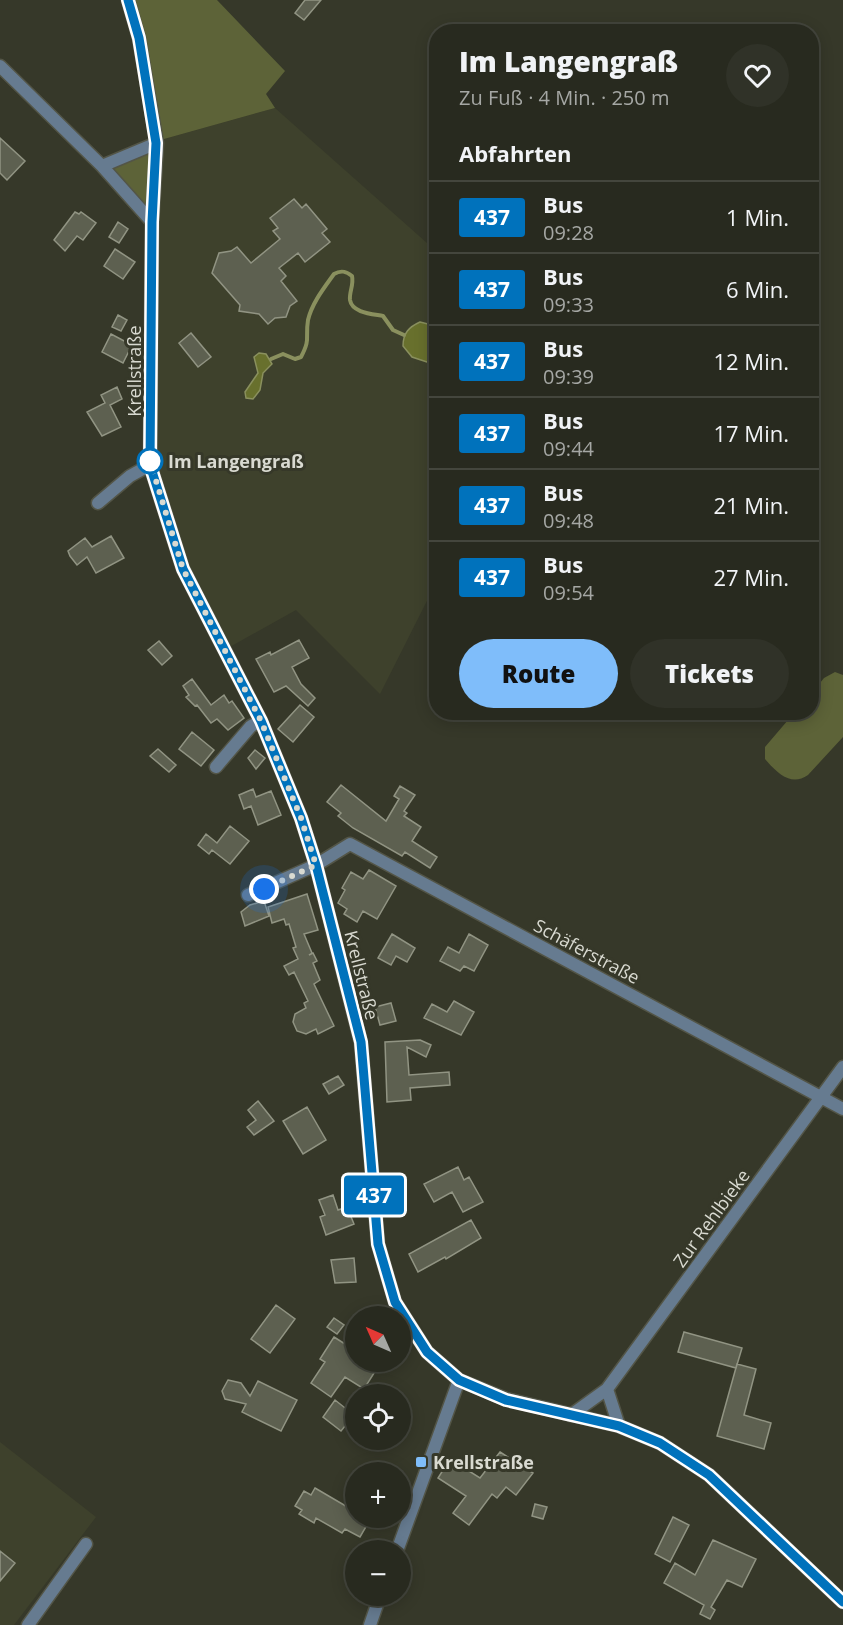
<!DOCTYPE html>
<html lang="de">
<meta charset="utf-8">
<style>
:root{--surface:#282a1f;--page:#303228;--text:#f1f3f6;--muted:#a5a7a4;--line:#44463d;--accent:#7fbdfa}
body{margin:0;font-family:"Open Sans",sans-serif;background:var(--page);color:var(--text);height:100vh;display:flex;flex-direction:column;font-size:22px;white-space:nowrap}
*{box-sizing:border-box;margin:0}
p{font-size:20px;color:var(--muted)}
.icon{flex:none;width:33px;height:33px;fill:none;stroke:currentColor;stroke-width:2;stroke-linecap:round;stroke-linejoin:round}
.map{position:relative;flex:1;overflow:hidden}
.details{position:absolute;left:429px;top:24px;width:390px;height:696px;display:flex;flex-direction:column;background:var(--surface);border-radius:24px;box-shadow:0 3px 15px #0003,0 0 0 2px var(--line)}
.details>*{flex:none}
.badge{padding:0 12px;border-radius:4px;font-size:21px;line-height:39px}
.needle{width:39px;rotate:315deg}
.buttons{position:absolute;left:345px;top:1306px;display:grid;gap:12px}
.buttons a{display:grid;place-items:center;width:66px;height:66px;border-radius:50%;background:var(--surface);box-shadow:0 3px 15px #0003,0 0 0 2px var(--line);font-size:30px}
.you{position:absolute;width:30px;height:30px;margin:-15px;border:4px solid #fff;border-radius:50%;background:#1a73e8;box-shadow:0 0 0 9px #1a73e833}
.map>.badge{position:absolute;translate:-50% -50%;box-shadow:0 0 0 3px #fff}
h2{padding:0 30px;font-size:22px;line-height:54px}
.round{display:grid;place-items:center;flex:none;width:63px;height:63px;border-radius:32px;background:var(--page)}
.overview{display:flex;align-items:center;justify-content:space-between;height:102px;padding:0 30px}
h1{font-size:28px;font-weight:800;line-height:45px}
.action{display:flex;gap:12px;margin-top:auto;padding:12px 30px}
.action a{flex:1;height:69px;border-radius:36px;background:var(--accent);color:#111;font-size:24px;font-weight:800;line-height:69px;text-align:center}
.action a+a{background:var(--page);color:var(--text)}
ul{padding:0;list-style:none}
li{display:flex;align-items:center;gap:18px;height:72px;padding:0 30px;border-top:2px solid var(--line)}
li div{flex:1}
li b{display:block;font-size:22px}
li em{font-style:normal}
li .badge{min-width:66px;font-weight:700;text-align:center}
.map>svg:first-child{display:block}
.built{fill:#3e412c}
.green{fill:#5d6338}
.water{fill:#68702d;stroke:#8a905e;stroke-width:1.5}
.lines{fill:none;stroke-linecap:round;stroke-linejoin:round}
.stream{stroke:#8a905e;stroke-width:4}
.building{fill:#5d6050;stroke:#919483;stroke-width:1.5}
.street-casing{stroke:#535547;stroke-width:15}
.street{stroke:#667b90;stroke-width:12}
.line-casing{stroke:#fff;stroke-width:14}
.line{stroke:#0072bc;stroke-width:9}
.walk{stroke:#d9dad1;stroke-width:6;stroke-dasharray:0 10.8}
.stop-dot{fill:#fff;stroke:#0072bc;stroke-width:3}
.poi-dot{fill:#7fbdfa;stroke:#363829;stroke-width:2}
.labels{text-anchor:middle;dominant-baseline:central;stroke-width:6;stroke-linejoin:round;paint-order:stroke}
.street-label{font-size:18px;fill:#d9dad1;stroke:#363829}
.stop-label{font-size:18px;font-weight:bold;fill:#d9dad1;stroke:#363829;text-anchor:start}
.poi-label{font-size:18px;font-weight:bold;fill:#d9dad1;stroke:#363829;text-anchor:start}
</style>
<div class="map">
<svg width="843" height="1625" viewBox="0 0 843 1625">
<rect width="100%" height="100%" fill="#363829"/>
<path class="built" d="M 275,108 L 436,251 L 436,583 L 380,694 L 296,610 L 228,648 L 185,569 L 154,464 L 159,220 L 157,141 Z
M 0,1442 L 96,1517 L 14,1625 L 0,1625 Z"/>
<path class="green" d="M 133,0 L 217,0 L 285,71 L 266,94 L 275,108 L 157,141 L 159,220 L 103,163 L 157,141 Z
M 835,672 L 843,675 L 843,737 L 808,775 C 791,787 777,773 765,759 L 765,747 L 794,713 L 812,712 L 812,693 L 824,678 Z"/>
<path class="water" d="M 420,322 L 436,326 L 436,365 L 412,357 L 403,346 C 403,333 409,327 420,322 Z
M 259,353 L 266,354 L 272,364 L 263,373 L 260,390 L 253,399 L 246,398 L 245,392 L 258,373 L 254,357 Z"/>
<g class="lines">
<path class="stream" d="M 271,359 L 283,354 L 295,359 L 301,357 C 311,338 305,339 308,320 C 312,303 324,288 334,274 C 341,270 346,271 352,276 C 354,285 349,292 350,300 C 352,313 373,314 383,316 L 393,330 L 404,335"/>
</g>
<path class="building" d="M 305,0 L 321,0 L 304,20 L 295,13 Z
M 0,138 L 25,161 L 7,180 L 0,173 Z
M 294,199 L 302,208 L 306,204 L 327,229 L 322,233 L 330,242 L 305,262 L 298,253 L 279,268 L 286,276 L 281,281 L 297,301 L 290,306 L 286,317 L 275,318 L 268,324 L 259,314 L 239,311 L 240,305 L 212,273 L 219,253 L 231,251 L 237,247 L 251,263 L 280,239 L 273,231 L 278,228 L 270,218 Z
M 75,212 L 79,214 L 81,212 L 96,223 L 83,240 L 77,236 L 65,251 L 54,240 Z
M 118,222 L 128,229 L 119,243 L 109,237 Z
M 115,249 L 135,262 L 123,279 L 104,266 Z
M 118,315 L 127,320 L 121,331 L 112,327 Z
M 191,333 L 211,357 L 198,367 L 179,343 Z
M 111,334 L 132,345 L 123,363 L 102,352 Z
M 117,387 L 122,399 L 110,405 L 121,427 L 102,436 L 87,412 L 105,403 L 101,395 Z
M 111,536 L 124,558 L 96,573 L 87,557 L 77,565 L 70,556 L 68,551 L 85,538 L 92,547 Z
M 299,640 L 309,658 L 292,667 L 301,684 L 315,698 L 308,706 L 286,686 L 274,692 L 256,659 L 270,652 L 271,655 Z
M 159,641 L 172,656 L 162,665 L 148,650 Z
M 192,679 L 211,705 L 224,695 L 229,703 L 232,701 L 244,718 L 228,730 L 217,719 L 211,723 L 197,705 L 195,706 L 186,697 L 189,695 L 183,686 Z
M 300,705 L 314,717 L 293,742 L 278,729 Z
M 192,732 L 214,750 L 201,766 L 179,749 Z
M 158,749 L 176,765 L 169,772 L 150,756 Z
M 255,750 L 265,758 L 256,769 L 248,758 Z
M 341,785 L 386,821 L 399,799 L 394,796 L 400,786 L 415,795 L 404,811 L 407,813 L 404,816 L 421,827 L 412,841 L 437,857 L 430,868 L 405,852 L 402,856 L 353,828 L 338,816 L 341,813 L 327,802 Z
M 253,789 L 256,797 L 271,791 L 281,815 L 258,825 L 251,806 L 244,809 L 239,795 Z
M 230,826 L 249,841 L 230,864 L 212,850 L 209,854 L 198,845 L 206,834 L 217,843 Z
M 369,870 L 396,886 L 377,919 L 363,911 L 357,922 L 344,914 L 347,909 L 338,903 L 345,890 L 342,888 L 351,872 L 363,879 Z
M 307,894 L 318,930 L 304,934 L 312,953 L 309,955 L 313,953 L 317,961 L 313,963 L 320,980 L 314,984 L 334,1026 L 318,1034 L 316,1029 L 306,1034 L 297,1031 L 293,1022 L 295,1014 L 306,1008 L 304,1003 L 308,1001 L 294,972 L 289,975 L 284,966 L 298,959 L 293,948 L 296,947 L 289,924 L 286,925 L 284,919 L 272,923 L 268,907 Z
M 264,901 L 269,916 L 245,926 L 241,912 L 250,905 Z
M 392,934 L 415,948 L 407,962 L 396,956 L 391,965 L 378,958 Z
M 469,934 L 488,945 L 474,971 L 464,966 L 460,971 L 440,961 L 448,947 L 459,953 Z
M 454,1001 L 474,1012 L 461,1035 L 424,1018 L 432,1004 L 447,1012 Z
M 391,1003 L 396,1021 L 380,1025 L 375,1007 Z
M 420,1040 L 431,1045 L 426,1057 L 407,1047 L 409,1075 L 449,1072 L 450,1085 L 410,1088 L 411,1100 L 387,1102 L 385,1042 Z
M 338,1076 L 344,1085 L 329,1094 L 323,1084 Z
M 258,1101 L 274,1121 L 254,1135 L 247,1127 L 256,1120 L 248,1110 Z
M 307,1107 L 326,1140 L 303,1154 L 283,1121 Z
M 458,1167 L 464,1180 L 469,1177 L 483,1202 L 463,1212 L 452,1192 L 434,1202 L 424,1184 Z
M 333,1195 L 338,1210 L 347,1207 L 354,1224 L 326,1235 L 320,1217 L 325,1215 L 319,1200 Z
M 471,1220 L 481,1238 L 446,1259 L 445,1257 L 418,1272 L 409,1254 Z
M 354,1258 L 356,1282 L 335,1283 L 331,1260 Z
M 276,1305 L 295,1319 L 270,1353 L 251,1339 Z
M 334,1318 L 344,1325 L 337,1334 L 327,1327 Z
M 684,1332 L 742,1348 L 736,1368 L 678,1352 Z
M 334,1337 L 356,1351 L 356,1362 L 381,1362 L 364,1389 L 345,1377 L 331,1397 L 311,1383 L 325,1362 L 320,1359 Z
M 737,1364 L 756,1369 L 744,1415 L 771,1423 L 764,1449 L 717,1436 Z
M 228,1380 L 241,1383 L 250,1396 L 258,1381 L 297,1400 L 281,1431 L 242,1412 L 246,1404 L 225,1399 L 222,1391 Z
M 335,1400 L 354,1415 L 341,1431 L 323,1417 Z
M 500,1452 L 533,1473 L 516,1495 L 506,1487 L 497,1498 L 492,1494 L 469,1525 L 453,1513 L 466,1496 L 438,1478 L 450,1459 L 480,1478 Z
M 315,1488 L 356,1512 L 356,1518 L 371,1518 L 360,1537 L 345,1529 L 342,1533 L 316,1518 L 314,1523 L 299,1514 L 302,1510 L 295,1506 L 304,1491 L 311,1495 Z
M 535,1504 L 547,1507 L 543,1519 L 532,1516 Z
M 673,1517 L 689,1525 L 670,1562 L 655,1554 Z
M 713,1540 L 756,1559 L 742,1587 L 727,1580 L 711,1607 L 715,1610 L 710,1619 L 700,1614 L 704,1605 L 664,1583 L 675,1563 L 695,1575 Z
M 0,1551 L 15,1563 L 0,1581 Z"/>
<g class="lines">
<g class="street-casing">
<path id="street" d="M 128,0 L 139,38 L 157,143 L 152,222 L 150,465 L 183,569 L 261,721 L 301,818 L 316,865 L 361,1043 L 378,1244 L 395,1302 L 427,1352 L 459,1380 L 506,1399 L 619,1426 L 660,1443 L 709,1475 L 843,1602
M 0,66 L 102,166 L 152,222
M 102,166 L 157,143
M 98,503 L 130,476 L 150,465
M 216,767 L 251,726 L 261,721
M 248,895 L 316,865 L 350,844 L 843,1109
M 607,1389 L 619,1426
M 571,1415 L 607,1389 L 843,1067
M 397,1551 L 459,1380
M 28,1625 L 86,1544
M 370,1625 L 380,1596"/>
</g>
<use href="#street" class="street"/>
</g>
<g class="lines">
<g class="line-casing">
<path id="line" d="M 128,0 L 139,38 L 156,143 L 152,222 L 150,465 L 183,569 L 261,721 L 301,818 L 316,865 L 361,1042 L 378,1244 L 395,1302 L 427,1352 L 459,1380 L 506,1400 L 619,1426 L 660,1443 L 709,1475 L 843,1602"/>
</g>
<use href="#line" class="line"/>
<path class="walk" d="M 150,461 L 183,569 L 261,721 L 301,818 L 316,865 L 264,889"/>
</g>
<circle class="stop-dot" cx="150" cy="461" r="12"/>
<rect class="poi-dot" x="415" y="1456" width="12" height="12" rx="3"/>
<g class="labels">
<g class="street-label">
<text transform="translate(134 371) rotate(-90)">Krellstraße</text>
<text transform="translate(587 951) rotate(28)">Schäferstraße</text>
<text transform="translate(362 975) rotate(76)">Krellstraße</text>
<text transform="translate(711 1218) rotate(-54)">Zur Rehlbieke</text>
</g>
<g class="stop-label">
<text x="168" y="461">Im Langengraß</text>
</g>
<g class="poi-label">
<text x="433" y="1462">Krellstraße</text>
</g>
</g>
</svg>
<div class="buttons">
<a><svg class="needle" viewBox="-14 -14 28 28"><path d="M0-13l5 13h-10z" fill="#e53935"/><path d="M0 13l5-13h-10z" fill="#a5a7a4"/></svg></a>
<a><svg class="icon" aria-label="locate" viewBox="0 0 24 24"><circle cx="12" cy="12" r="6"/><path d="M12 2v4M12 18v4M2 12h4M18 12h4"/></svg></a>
<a>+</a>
<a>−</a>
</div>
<div class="you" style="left:264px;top:889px"></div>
<b class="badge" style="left:374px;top:1195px;background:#0072bc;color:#fff">437</b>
<section class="details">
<div class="overview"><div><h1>Im Langengraß</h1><p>Zu Fuß · 4 Min. · 250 m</p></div><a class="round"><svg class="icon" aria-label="heart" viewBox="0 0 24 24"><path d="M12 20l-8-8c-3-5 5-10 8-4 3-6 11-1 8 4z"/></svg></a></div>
<h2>Abfahrten</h2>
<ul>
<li><span class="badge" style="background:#0072bc;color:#fff">437</span><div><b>Bus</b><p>09:28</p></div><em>1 Min.</em></li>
<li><span class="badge" style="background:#0072bc;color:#fff">437</span><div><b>Bus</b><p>09:33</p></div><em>6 Min.</em></li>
<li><span class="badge" style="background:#0072bc;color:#fff">437</span><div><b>Bus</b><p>09:39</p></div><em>12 Min.</em></li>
<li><span class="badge" style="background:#0072bc;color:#fff">437</span><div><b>Bus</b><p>09:44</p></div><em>17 Min.</em></li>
<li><span class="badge" style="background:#0072bc;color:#fff">437</span><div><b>Bus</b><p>09:48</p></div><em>21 Min.</em></li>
<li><span class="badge" style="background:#0072bc;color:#fff">437</span><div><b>Bus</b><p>09:54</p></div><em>27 Min.</em></li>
</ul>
<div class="action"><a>Route</a><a>Tickets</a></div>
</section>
</div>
